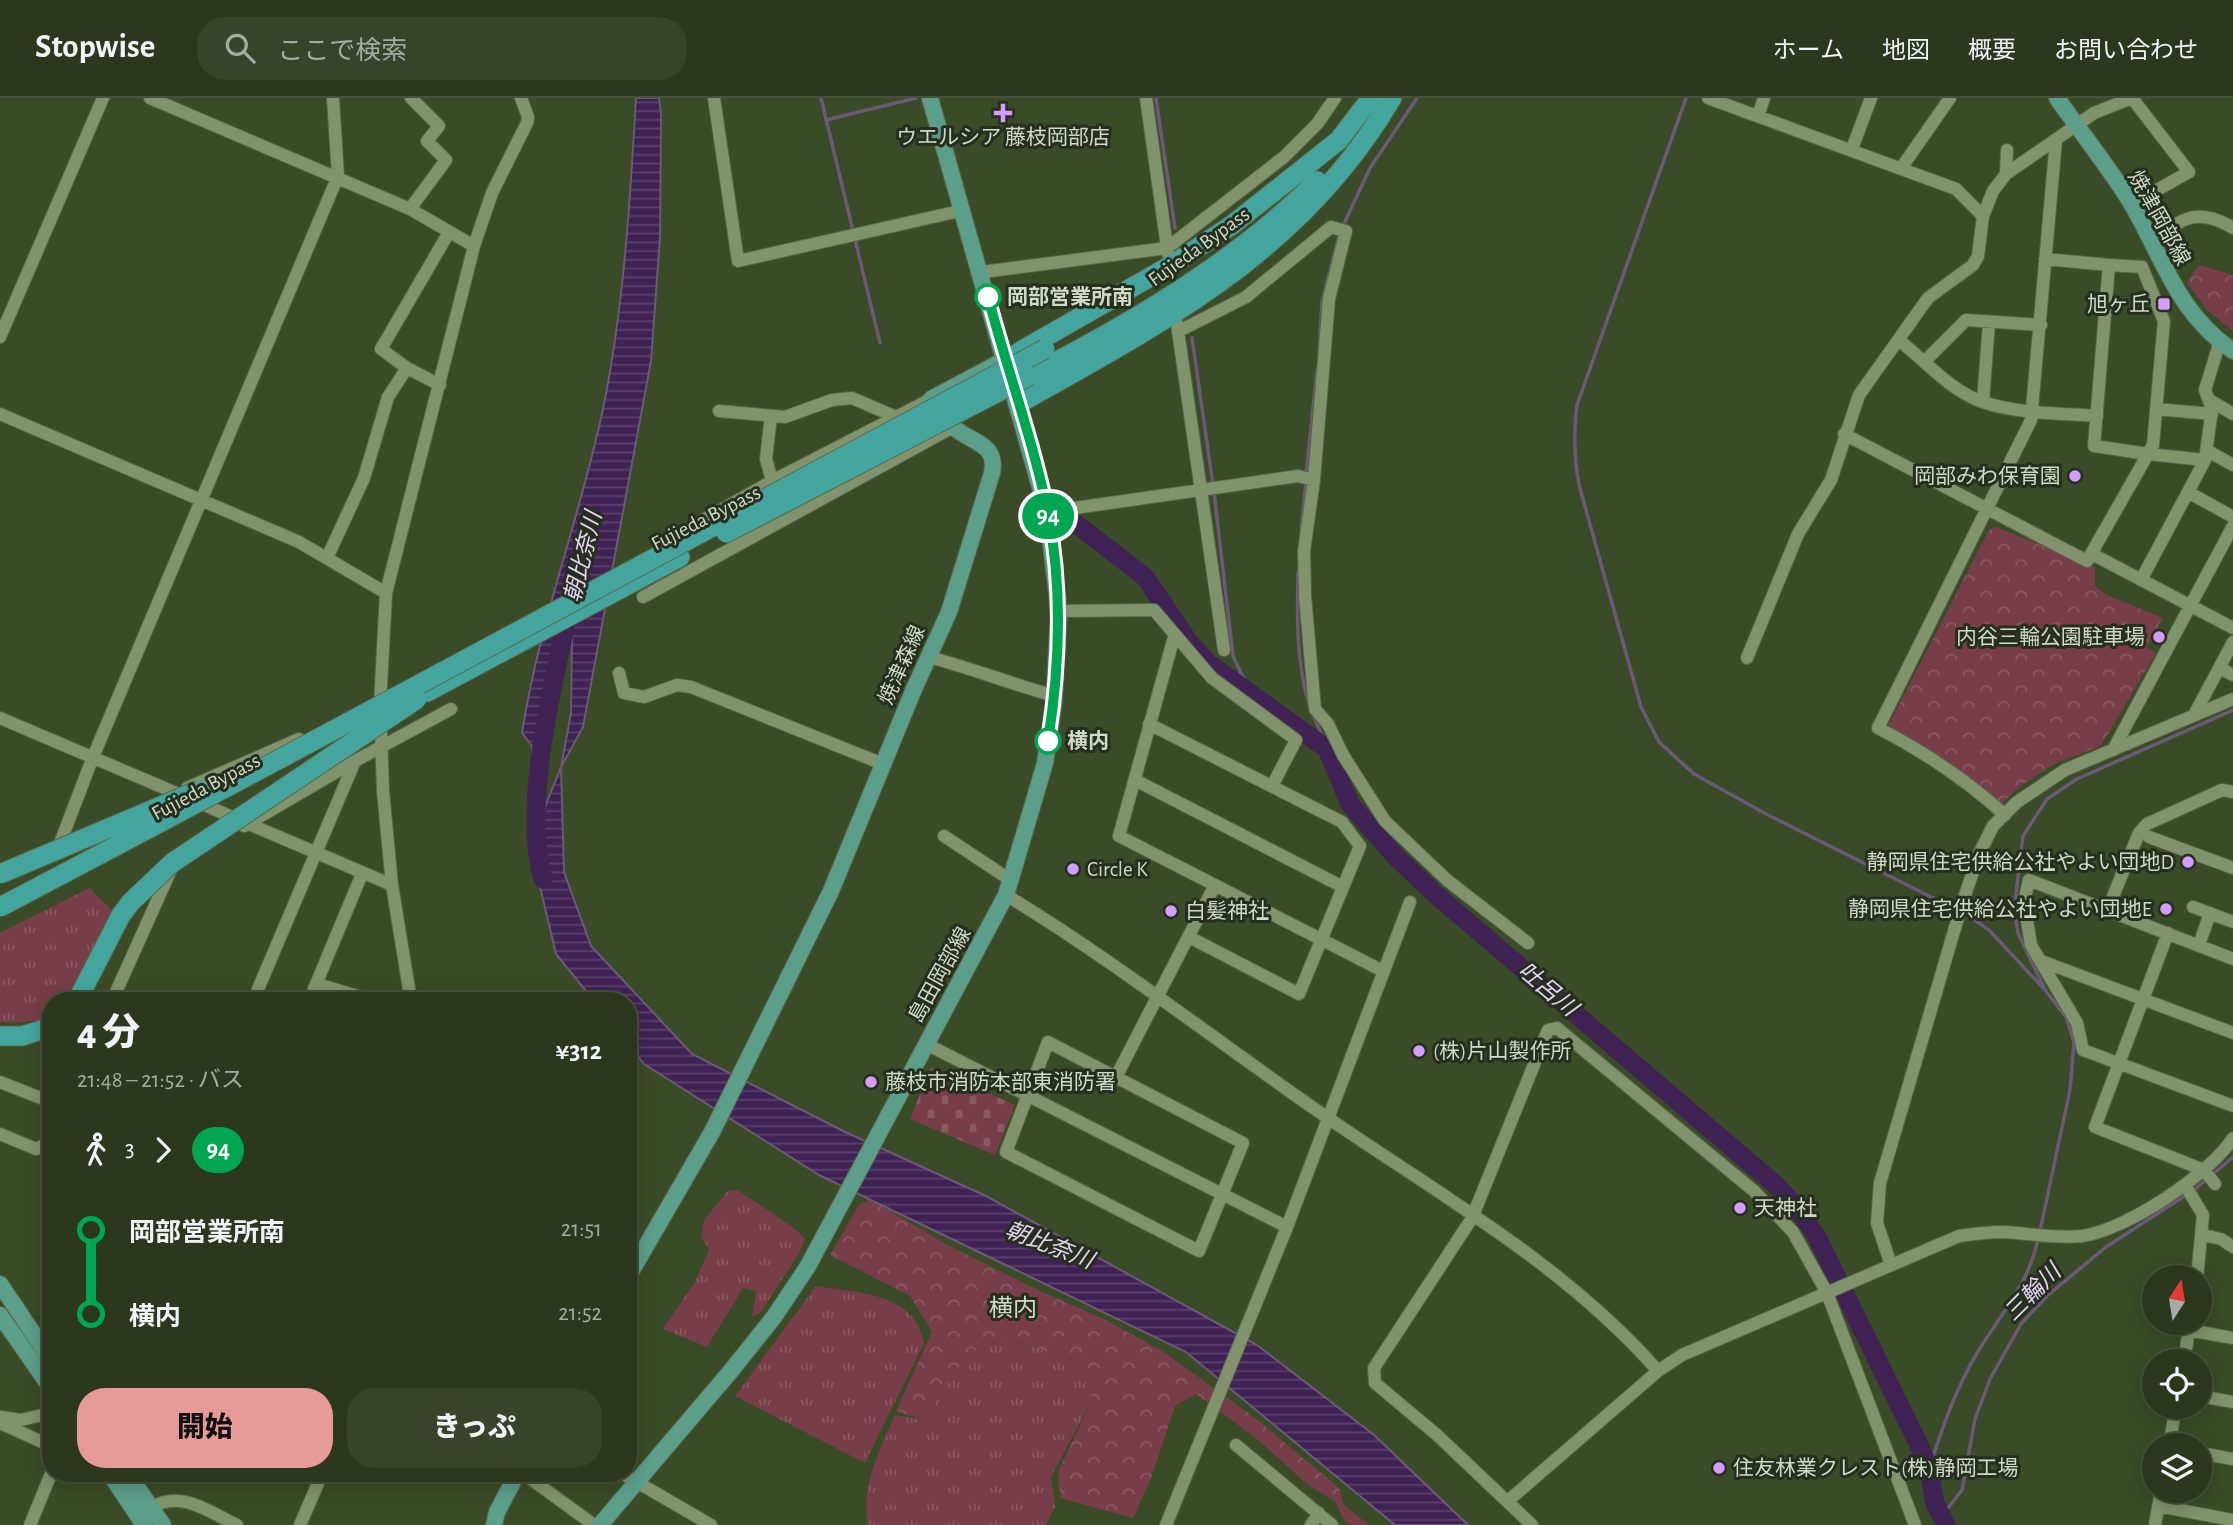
<!DOCTYPE html>
<html lang="ja">
<meta charset="utf-8">
<style>
:root{--surface:#2c381d;--page:#38432a;--text:#f1f3f6;--muted:#a6aca4;--line:#48523b;--accent:#e69b98}
body{margin:0;font-family:"Alegreya Sans","Noto Sans JP",sans-serif;background:var(--page);color:var(--text);height:100vh;display:flex;flex-direction:column;font-size:26px;white-space:nowrap}
*{box-sizing:border-box;margin:0}
p{font-size:23px;color:var(--muted)}
.icon{flex:none;width:38px;height:38px;fill:none;stroke:currentColor;stroke-width:2;stroke-linecap:round;stroke-linejoin:round}
.map{position:relative;flex:1;overflow:hidden}
.details{position:absolute;left:42px;top:894px;width:595px;height:490px;display:flex;flex-direction:column;background:var(--surface);border-radius:28px;box-shadow:0 4px 18px #0003,0 0 0 2px var(--line)}
.details>*{flex:none}
.badge{padding:0 14px;border-radius:23px;font-size:24px;line-height:46px}
.needle{width:46px;rotate:12deg}
.tools{position:absolute;left:2142px;top:1167px;display:grid;gap:14px}
.tools a{display:grid;place-items:center;width:70px;height:70px;border-radius:50%;background:var(--surface);box-shadow:0 4px 18px #0003,0 0 0 2px var(--line);font-size:35px}
.map>.badge{position:absolute;translate:-50% -50%;box-shadow:0 0 0 4px #fff}
.legs{display:flex;align-items:center;gap:10px;height:77px;padding:0 35px;font-size:23px}
.legs p{margin-inline-start:auto}
.overview{display:flex;align-items:center;justify-content:space-between;height:119px;padding:0 35px}
h1{font-size:38px;font-weight:800;line-height:52px}
.primary-button{display:flex;gap:14px;margin-top:auto;padding:14px 35px}
.primary-button a{flex:1;height:80px;border-radius:28px;background:var(--accent);color:#111;font-size:28px;font-weight:800;line-height:80px;text-align:center}
.primary-button a+a{background:var(--page);color:var(--text)}
ul{padding:0 35px;list-style:none}
li{display:flex;align-items:center;gap:24px;height:84px;font-size:26px}
li i{display:grid;place-items:center;width:10px;height:100%;margin:0 9px;background:currentColor}
li i::after{content:'';width:18px;height:18px;margin:-9px;border:5px solid;border-radius:50%;background:var(--surface)}
li p{margin-inline-start:auto}
li:first-child i{background:linear-gradient(#0000 50%,currentColor 0)}
li:last-child i{background:linear-gradient(currentColor 50%,#0000 0)}
header{display:flex;align-items:center;gap:42px;box-sizing:border-box;height:98px;padding:0 35px;background:var(--surface);border-bottom:2px solid var(--line)}
header strong{font-size:33px}
nav{display:flex;gap:38px;margin-inline-start:auto;font-size:24px}
.search{width:490px;height:63px;background:var(--page);display:flex;align-items:center;gap:18px;box-sizing:border-box;padding:0 24px;border-radius:28px;color:var(--muted);font-size:26px}
.map>svg:first-child{display:block}
.grass{fill:url(#grass-tufts)}
.forest{fill:url(#forest-crowns)}
.cemetery{fill:url(#cemetery-stones)}
.water{fill:url(#water-rules);stroke:#6b5a77;stroke-width:2}
.lines{fill:none;stroke-linecap:round;stroke-linejoin:round}
.stream{stroke:#6b5a77;stroke-width:3.5}
.river{stroke:#402255;stroke-width:19}
.minor-casing{stroke:#596748;stroke-width:14}
.major-casing{stroke:#596748;stroke-width:18}
.highway-casing{stroke:#596748;stroke-width:21}
.minor{stroke:#80936c;stroke-width:12}
.major{stroke:#5b9e8a;stroke-width:16}
.highway{stroke:#43a59e;stroke-width:19}
.highway-bridge-casing{stroke:#596748;stroke-width:21;stroke-linecap:butt}
.highway-bridge{stroke:#43a59e;stroke-width:19}
.line-1-casing{stroke:#fff;stroke-width:16}
.line-1{stroke:#00a651;stroke-width:10}
.poi-dot{fill:#d39cfd;stroke:#262e1e;stroke-width:2.5}
.stop-1-dot{fill:#fff;stroke:#00a651;stroke-width:3.5}
.labels{text-anchor:middle;dominant-baseline:central;stroke-width:6;stroke-linejoin:round;paint-order:stroke}
.poi-label{font-size:21px;fill:#d0dbc6;stroke:#262e1e;text-anchor:start}
.street-label{font-size:21px;fill:#d0dbc6;stroke:#262e1e}
.stop-label{font-size:21px;font-weight:bold;fill:#d0dbc6;stroke:#262e1e;text-anchor:start}
.water-label{font-size:23px;font-style:italic;fill:#e6d4f6;stroke:#262e1e}
.quarter-label{font-size:24px;fill:#d0dbc6;stroke:#262e1e}
</style>
<header>
<strong>Stopwise</strong>
<div class="search"><svg class="icon" aria-label="search" viewBox="0 0 24 24"><circle cx="10" cy="10" r="6"/><path d="M15 15l6 6"/></svg>ここで検索</div>
<nav><a>ホーム</a><a>地図</a><a>概要</a><a>お問い合わせ</a></nav>
</header>
<div class="map">
<svg width="2233" height="1427" viewBox="0 0 2233 1427">
<defs>
<pattern id="grass-tufts" width="24" height="20" patternUnits="userSpaceOnUse" patternTransform="scale(1.75)"><rect width="24" height="20" fill="#773d48"/><path d="M3 7l-1-3M5 7V3M7 7l1-3M15 17l-1-3M17 17v-4M19 17l1-3" fill="none" stroke="#895861"/></pattern>
<pattern id="forest-crowns" width="20" height="18" patternUnits="userSpaceOnUse" patternTransform="scale(1.75)"><rect width="20" height="18" fill="#773d48"/><path d="M2 6a3 3 0 1 1 6 0M12 15a3 3 0 1 1 6 0" fill="none" stroke="#895861"/></pattern>
<pattern id="cemetery-stones" width="16" height="16" patternUnits="userSpaceOnUse" patternTransform="scale(1.75)"><rect width="16" height="16" fill="#773d48"/><path d="M2 7V4a2 2 0 0 1 4 0v3zM10 15v-3a2 2 0 0 1 4 0v3z" fill="#895861"/></pattern>
<pattern id="water-rules" width="6" height="5" patternUnits="userSpaceOnUse" patternTransform="scale(1.75)"><rect width="6" height="5" fill="#402255"/><path d="M0 2.5h6" fill="none" stroke="#5b426c"/></pattern>
</defs>
<rect width="100%" height="100%" fill="#3a4b27"/>
<path class="grass" d="M 90,790 L 112,813 L 67,903 L 51,903 L 51,917 L 37,923 L 0,925 L 0,835 Z
M 738,1092 C 750,1101 800,1132 805,1141 L 798,1157 L 761,1214 L 752,1219 L 756,1193 L 743,1190 L 707,1249 L 663,1231 L 695,1184 L 709,1152 L 701,1138 L 704,1122 L 728,1093 Z
M 816,1188 C 857,1195 915,1194 924,1245 L 865,1365 L 735,1298 Z
M 1009,1242 L 1075,1262 L 1089,1277 L 1092,1302 L 1051,1379 L 1055,1409 L 1046,1427 L 868,1427 C 860,1389 880,1351 895,1317 L 923,1322 L 957,1271 L 982,1246 Z"/>
<path class="forest" d="M 2199,167 L 2233,177 L 2233,233 L 2207,212 L 2187,184 Z
M 1996,429 L 2095,469 L 2095,488 L 2107,497 L 2163,520 L 2146,549 L 2156,555 L 2101,648 L 2056,665 L 2022,687 L 1997,710 L 1887,630 L 1989,432 Z
M 871,1102 L 946,1146 L 1040,1193 L 1104,1221 L 1164,1254 L 1259,1323 L 1339,1390 L 1344,1407 L 1369,1427 L 1350,1427 L 1344,1422 L 1335,1403 L 1308,1387 L 1256,1340 L 1196,1296 L 1175,1308 L 1150,1383 L 1133,1420 L 1060,1400 L 1058,1374 L 1092,1302 L 1089,1277 L 1075,1262 L 1009,1242 L 982,1246 L 957,1271 L 923,1322 L 896,1313 L 932,1234 L 910,1198 L 830,1157 L 859,1107 Z"/>
<path class="cemetery" d="M 931,969 L 1015,1007 L 995,1057 L 910,1021 Z"/>
<path class="water" d="M 636,0 L 659,0 L 661,17 L 660,139 L 651,263 L 583,629 L 561,669 L 564,774 L 591,848 L 692,956 L 843,1033 L 986,1098 L 1257,1247 L 1374,1337 L 1468,1427 L 1395,1427 L 1186,1254 L 819,1077 L 644,966 L 628,946 L 628,903 L 594,903 L 556,856 L 536,772 L 543,714 L 561,669 L 571,615 L 572,541 L 549,566 L 543,651 L 533,705 L 532,648 L 522,635 C 539,524 580,420 603,311 C 624,208 630,104 636,0 Z"/>
<g class="lines">
<path class="stream" d="M 821,0 L 880,245
M 1156,0 L 1175,130
M 1686,0 L 1577,307 C 1573,335 1574,359 1579,387 L 1641,609 L 1659,644 L 1694,676 L 1768,717 L 1957,812
M 826,22 L 916,0
M 1343,128 L 1370,70 L 1417,0
M 1192,240 L 1213,387
M 1319,254 L 1322,203 L 1339,138
M 1306,376 L 1317,272
M 1214,394 L 1233,558 L 1252,598
M 1301,432 L 1306,384
M 1298,474 C 1297,517 1296,565 1309,606
M 1313,616 L 1327,651
M 1964,815 L 1989,832 L 2045,892
M 2193,1093 L 2233,1059
M 2040,1133 L 2070,992 L 2074,944 L 2066,919 L 2045,892 L 2018,835 L 2014,812 L 2023,738 L 2047,701 L 2077,681 L 2233,612
M 1929,1371 C 1942,1331 1955,1292 1977,1255 C 2000,1217 2029,1186 2038,1141
M 1942,1418 L 1962,1392 L 1975,1321 L 1990,1281 L 2021,1226 L 2047,1198 L 2106,1149 L 2186,1097"/>
<path class="river" d="M 1067,419 L 1145,479 L 1189,544 L 1208,565 L 1327,651 L 1350,706 L 1394,757 L 1435,796 L 1776,1087 L 1798,1111 L 1817,1139 L 1920,1349 L 1929,1371 L 1935,1406 L 1946,1427
M 543,781 C 523,715 550,597 565,530"/>
<g class="minor-casing">
<path id="minor" d="M 150,0 L 410,111 L 474,148
M 714,0 L 738,163 L 964,112
M 1146,0 L 1168,156
M 1708,0 L 1956,91 L 1983,118
M 1758,18 L 1764,0
M 1852,51 L 1871,0
M 1902,69 L 1950,0
M 2006,76 L 2007,52
M 2132,106 L 2189,74 L 2132,0
M 410,111 L 446,62 L 427,43 L 439,28 L 411,0
M 2150,145 C 2180,122 2196,107 2233,130
M 2109,167 L 2142,169 L 2164,223 L 2153,347 L 2148,356 L 2205,362
M 982,174 L 1167,150 L 1284,59 L 1317,26 L 1335,0
M 1177,226 L 1224,552
M 1179,233 L 1246,199 L 1331,129 L 1346,133 L 1329,201 L 1314,382 L 1304,453 L 1305,498 L 1315,611 L 1328,626 L 1343,657 L 1385,723 L 1447,782 L 1528,845
M 0,239 L 103,0
M 1900,243 C 1925,263 1952,294 1983,304 C 2018,316 2060,315 2097,318
M 1925,263 L 1966,222 L 2041,227
M 407,270 L 440,287
M 2211,303 L 2233,316
M 1983,304 L 1989,224
M 2156,311 L 2212,316
M 719,313 L 785,319 L 832,302 L 852,300 L 896,319
M 0,316 L 299,444 L 386,495
M 771,318 L 766,361 L 772,383
M 1844,336 L 2087,463 L 2148,356 L 2094,348 L 2109,167 L 2045,161
M 2208,353 L 2233,367
M 2188,394 L 2233,419
M 1047,414 L 1298,378 L 1314,382
M 663,445 L 772,383 L 927,303
M 2092,456 L 2233,530
M 327,460 L 364,380 L 388,299 L 407,270 L 381,251 L 448,136
M 2141,482 L 2205,362 L 2212,311 L 2205,292 L 2220,243
M 643,499 L 953,329
M 1059,513 L 1154,512 L 1212,580 L 1296,642 L 1272,688
M 1174,539 L 1119,738 L 1381,872
M 929,559 C 971,570 1011,586 1055,598
M 1747,560 L 1798,436 L 1831,382 L 1859,297 L 1928,200 L 1973,167 L 1978,158 L 1983,118 L 1993,93 L 2006,76 L 2094,15 L 2132,0
M 2220,570 L 2233,577
M 619,575 L 624,595 L 644,599 L 677,587 L 691,589 L 883,666
M 2194,617 L 2233,544
M 0,620 L 392,787
M 1149,626 L 1342,724 L 1360,748 L 1299,896 L 1189,839
M 2113,652 L 2233,428
M 1135,682 L 1343,789
M 187,690 L 299,641
M 2005,717 C 1965,681 1925,654 1878,630 L 2031,322 L 2056,42
M 244,728 L 355,663
M 944,738 L 1012,783
M 2149,739 L 2233,770
M 57,753 L 93,659 L 338,78 L 333,0
M 1006,797 C 1118,865 1220,946 1328,1020 C 1443,1099 1566,1168 1658,1273
M 2193,809 L 2233,824
M 2107,813 L 2139,735 L 2147,726 L 2222,692 L 2233,694
M 2168,835 L 2095,1029 L 2204,1072 L 2215,1086
M 2199,847 L 2210,815
M 2233,861 L 2029,782 L 2024,804 L 2031,847 L 2077,925 L 2083,952 L 2233,1008
M 2044,864 L 2233,935
M 317,886 L 374,903
M 112,903 L 170,774
M 253,903 L 355,663 L 451,611
M 309,903 L 362,776
M 411,903 L 392,787 L 383,693 L 380,606 L 386,495 L 474,148 L 492,95 L 527,25 L 528,19 L 521,0
M 1048,944 L 1243,1045 L 1199,1153 L 1006,1054 Z
M 926,946 L 1287,1129
M 1117,977 L 1214,789
M 0,984 L 51,1004
M 0,1036 L 36,1051 L 51,1044
M 2185,1087 L 2203,1117 L 2197,1180
M 2203,1137 L 2221,1141 L 2233,1149
M 1891,1167 L 1877,1125 L 1880,1085 L 1962,806 L 1979,756 L 1993,728 L 2017,704 L 2065,672 L 2233,601
M 2189,1232 L 2233,1240
M 2184,1264 L 2190,1225
M 2200,1298 L 2233,1304
M 0,1319 L 21,1322 L 51,1315
M 0,1325 L 51,1348
M 1236,1347 L 1332,1427
M 2169,1348 L 2176,1309
M 2200,1355 L 2233,1361
M 524,1376 L 594,1427
M 623,1376 L 711,1427
M 1509,1402 L 1658,1273 L 1682,1257 L 1959,1138 C 1973,1136 1987,1134 2002,1134 C 2029,1135 2055,1141 2082,1138 C 2126,1132 2209,1077 2233,1040
M 2158,1408 L 2233,1422
M 151,1410 C 180,1391 209,1414 237,1427
M 30,1427 L 51,1376
M 300,1427 L 322,1376
M 1166,1427 L 1287,1129 L 1410,804
M 1311,1427 L 1319,1415
M 1532,1427 L 1437,1337 L 1375,1285 L 1374,1270 L 1472,1120 L 1548,932 L 1557,930 L 1754,1093 L 1793,1134 L 1827,1195 L 1915,1427
M 2155,1427 L 2161,1393"/>
</g>
<g class="major-casing">
<path id="major" d="M 2057,0 C 2081,35 2109,69 2131,105 C 2163,159 2177,215 2233,253
M 628,1179 L 712,1034 L 831,793 L 914,591 L 949,514 L 992,375 C 998,344 970,345 952,328 C 944,320 938,310 931,301 L 1006,261
M 0,1186 L 51,1262
M 0,1217 L 51,1290
M 110,1376 L 144,1427
M 128,1376 L 163,1427
M 494,1427 L 497,1414 L 517,1376
M 600,1427 L 730,1274 L 774,1219 L 808,1168 L 1006,797 L 1045,665 L 1054,603 L 1059,513 L 1047,414 L 930,0"/>
</g>
<g class="highway-casing">
<path id="highway" d="M 1019,254 L 1173,166 L 1232,127 L 1339,42 L 1371,0
M 1029,278 C 1133,224 1233,166 1317,83
M 1018,306 C 1167,222 1302,153 1392,0
M 427,594 L 680,459
M 0,938 L 22,938 L 51,929"/>
</g>
<use href="#minor" class="minor"/>
<use href="#major" class="major"/>
<use href="#highway" class="highway"/>
<g class="highway-bridge-casing">
<path id="highway-bridge" d="M 726,435 L 1029,278
M 0,776 L 199,692
M 0,809 C 350,626 696,436 1045,251
M 77,903 L 121,817 L 131,804 L 172,765 L 417,601"/>
</g>
<use href="#highway-bridge" class="highway-bridge"/>
</g>
<g class="lines">
<g class="line-1-casing">
<path id="line-1" d="M 988,199 C 1007,271 1033,342 1048,415 C 1063,491 1060,567 1048,643"/>
</g>
<use href="#line-1" class="line-1"/>
</g>
<g class="poi-dot">
<path d="M999.5 4.5h7v7h7v7h-7v7h-7v-7h-7v-7h7z"/>
<rect x="2157" y="199" width="14" height="14" rx="3.5"/>
<circle cx="2075" cy="378" r="7"/>
<circle cx="2159" cy="539" r="7"/>
<circle cx="2188" cy="764" r="7"/>
<circle cx="1073" cy="771" r="7"/>
<circle cx="2166" cy="811" r="7"/>
<circle cx="1171" cy="813" r="7"/>
<circle cx="1419" cy="953" r="7"/>
<circle cx="871" cy="984" r="7"/>
<circle cx="1740" cy="1110" r="7"/>
<circle cx="1719" cy="1370" r="7"/>
</g>
<g class="stop-1-dot">
<circle cx="988" cy="199" r="12"/>
<circle cx="1048" cy="643" r="12"/>
</g>
<g class="labels">
<g class="poi-label">
<text x="1003" y="39" text-anchor="middle">ウエルシア 藤枝岡部店</text>
<text x="2150" y="206" text-anchor="end">旭ヶ丘</text>
<text x="2061" y="378" text-anchor="end">岡部みわ保育園</text>
<text x="2145" y="539" text-anchor="end">内谷三輪公園駐車場</text>
<text x="2174" y="764" text-anchor="end">静岡県住宅供給公社やよい団地D</text>
<text x="1087" y="771">Circle K</text>
<text x="2152" y="811" text-anchor="end">静岡県住宅供給公社やよい団地E</text>
<text x="1185" y="813">白髪神社</text>
<text x="1433" y="953">(株)片山製作所</text>
<text x="885" y="984">藤枝市消防本部東消防署</text>
<text x="1754" y="1110">天神社</text>
<text x="1733" y="1370">住友林業クレスト(株)静岡工場</text>
</g>
<g class="street-label">
<text transform="translate(2159 120) rotate(61)">焼津岡部線</text>
<text transform="translate(1199 149) rotate(-36)">Fujieda Bypass</text>
<text transform="translate(706 420) rotate(-27)">Fujieda Bypass</text>
<text transform="translate(902 567) rotate(-66)">焼津森線</text>
<text transform="translate(206 689) rotate(-28)">Fujieda Bypass</text>
<text transform="translate(940 877) rotate(-61)">島田岡部線</text>
</g>
<g class="stop-label">
<text x="1007" y="199">岡部営業所南</text>
<text x="1067" y="643">横内</text>
</g>
<g class="water-label">
<text transform="translate(584 459) rotate(-76)">朝比奈川</text>
<text transform="translate(1547 892) rotate(40)">吐呂川</text>
<text transform="translate(1049 1148) rotate(21)">朝比奈川</text>
<text transform="translate(2033 1195) rotate(-45)">三輪川</text>
</g>
<g class="quarter-label">
<text x="1013" y="1211">横内</text>
</g>
</g>
</svg>
<div class="tools">
<a><svg class="needle" viewBox="-14 -14 28 28"><path d="M0-13l5 13h-10z" fill="#e53935"/><path d="M0 13l5-13h-10z" fill="#a6aca4"/></svg></a>
<a><svg class="icon" aria-label="locate" viewBox="0 0 24 24"><circle cx="12" cy="12" r="6"/><path d="M12 2v4M12 18v4M2 12h4M18 12h4"/></svg></a>
<a><svg class="icon" aria-label="layers" viewBox="0 0 24 24"><path d="M12 4l9 5-9 5-9-5zM3 14l9 5 9-5"/></svg></a>
</div>
<b class="badge" style="left:1048px;top:418px;background:#00a651;color:#fff">94</b>
<section class="details">
<div class="overview"><div><h1>4 分</h1><p>21:48 – 21:52 · バス</p></div><b>¥312</b></div>
<div class="legs"><svg class="icon" aria-label="walk" viewBox="0 0 24 24"><circle cx="13" cy="4" r="2"/><path d="M13 8l-2 6 4 7M11 14l-3 7M7 12l3-4h3l4 4"/></svg>3<svg class="icon" aria-label="forward" viewBox="0 0 24 24"><path d="M9 5l7 7-7 7"/></svg><b class="badge" style="background:#00a651;color:#fff">94</b></div>
<ul>
<li><i style="color:#00a651"></i><b>岡部営業所南</b><p>21:51</p></li>
<li><i style="color:#00a651"></i><b>横内</b><p>21:52</p></li>
</ul>
<div class="primary-button"><a>開始</a><a>きっぷ</a></div>
</section>
</div>
